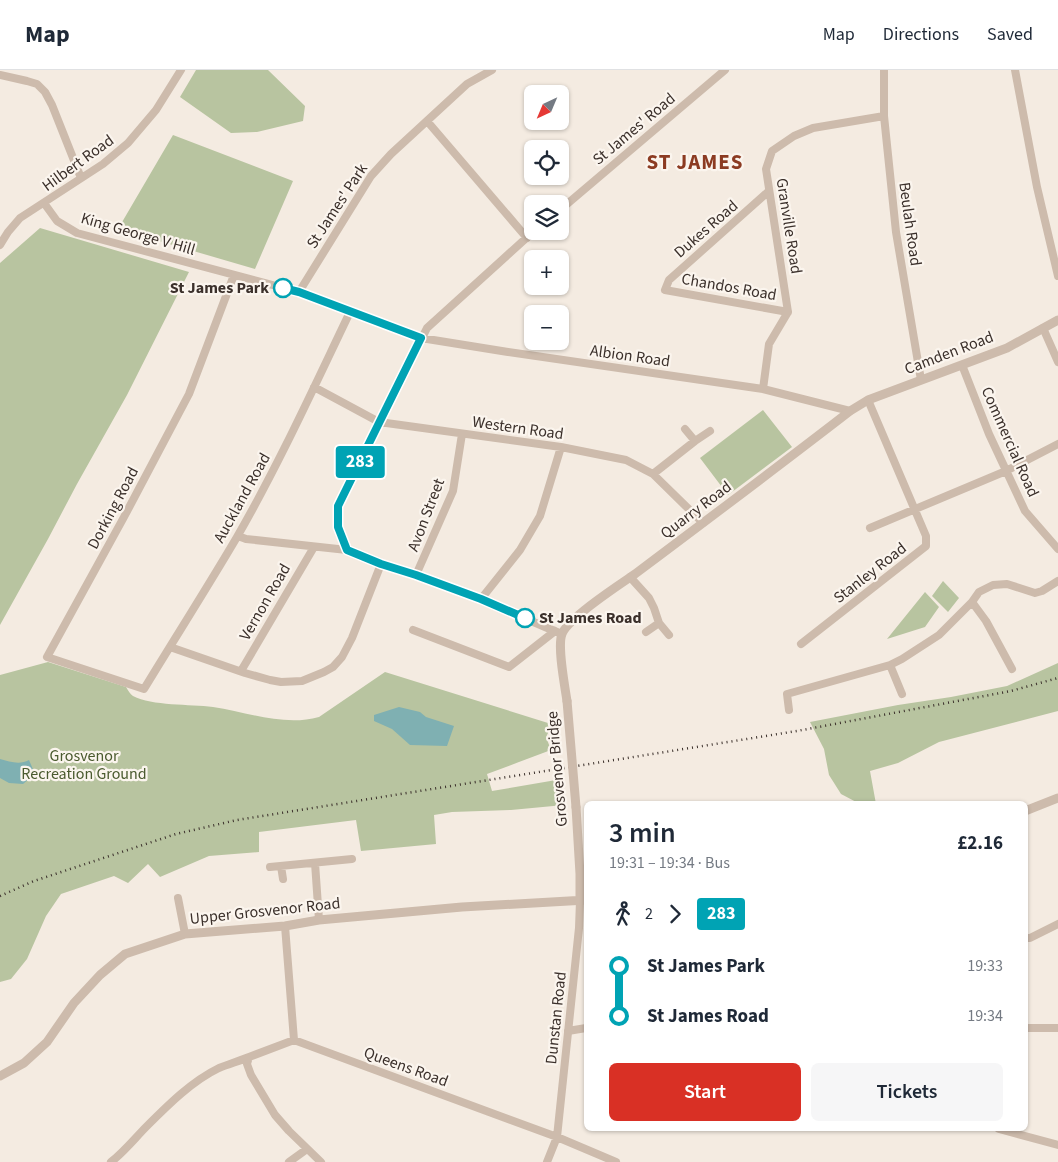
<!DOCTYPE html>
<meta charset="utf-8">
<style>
:root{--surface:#fff;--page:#f6f6f7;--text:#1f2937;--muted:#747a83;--line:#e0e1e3;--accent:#d93025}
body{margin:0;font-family:"Source Sans 3",sans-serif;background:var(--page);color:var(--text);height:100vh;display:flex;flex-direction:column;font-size:19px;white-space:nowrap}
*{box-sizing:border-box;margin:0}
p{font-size:16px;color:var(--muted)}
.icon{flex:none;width:28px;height:28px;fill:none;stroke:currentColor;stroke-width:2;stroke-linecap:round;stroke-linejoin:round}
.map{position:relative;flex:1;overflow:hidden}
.side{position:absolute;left:584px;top:731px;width:444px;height:330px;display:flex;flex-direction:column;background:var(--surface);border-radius:8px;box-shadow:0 1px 4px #0004}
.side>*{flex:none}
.badge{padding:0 10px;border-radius:4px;font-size:18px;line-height:32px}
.needle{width:32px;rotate:224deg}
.fabs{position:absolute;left:524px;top:15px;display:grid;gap:10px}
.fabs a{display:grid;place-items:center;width:45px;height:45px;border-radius:8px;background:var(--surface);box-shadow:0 1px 4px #0004;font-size:25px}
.map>.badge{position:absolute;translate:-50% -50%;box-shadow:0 0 0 2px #fff}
.legs{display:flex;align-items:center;gap:8px;height:55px;padding:0 25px;font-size:16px}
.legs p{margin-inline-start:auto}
.overview{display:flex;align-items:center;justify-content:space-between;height:85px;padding:0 25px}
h1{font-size:28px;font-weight:600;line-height:38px}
.action{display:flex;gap:10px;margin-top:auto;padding:10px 25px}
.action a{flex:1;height:58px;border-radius:8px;background:var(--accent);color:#fff;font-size:20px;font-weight:600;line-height:58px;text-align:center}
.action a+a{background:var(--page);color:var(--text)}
ul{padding:0 25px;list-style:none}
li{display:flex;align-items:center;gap:18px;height:50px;font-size:19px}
li i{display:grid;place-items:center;width:8px;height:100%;margin:0 6px;background:currentColor}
li i::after{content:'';width:12px;height:12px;margin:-6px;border:4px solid;border-radius:50%;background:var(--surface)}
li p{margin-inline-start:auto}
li:first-child i{background:linear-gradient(#0000 50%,currentColor 0)}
li:last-child i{background:linear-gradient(currentColor 50%,#0000 0)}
header{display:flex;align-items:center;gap:30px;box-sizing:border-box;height:70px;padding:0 25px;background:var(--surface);border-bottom:1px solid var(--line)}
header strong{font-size:24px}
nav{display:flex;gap:28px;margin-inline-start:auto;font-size:18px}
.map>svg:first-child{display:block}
.green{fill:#b8c4a0}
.water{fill:#7fb0b2}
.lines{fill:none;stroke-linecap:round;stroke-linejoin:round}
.minor{stroke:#cdbbac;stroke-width:8}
.tertiary{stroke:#cdbbac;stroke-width:9}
.rail{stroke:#3b302b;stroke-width:2.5;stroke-dasharray:1 4;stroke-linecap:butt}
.tertiary-bridge{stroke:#cdbbac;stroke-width:9}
.line-1-casing{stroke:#fff;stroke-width:11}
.line-1{stroke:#00a3b4;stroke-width:8}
.stop-1-dot{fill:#fff;stroke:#00a3b4;stroke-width:2.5}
.labels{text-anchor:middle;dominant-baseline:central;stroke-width:4.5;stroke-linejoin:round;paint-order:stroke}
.street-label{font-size:16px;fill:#3b302b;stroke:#fbf5ee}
.stop-label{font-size:16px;font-weight:bold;fill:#3b302b;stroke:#fbf5ee;text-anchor:end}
.park-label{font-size:16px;fill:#4a5a2e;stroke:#fbf5ee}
.district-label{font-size:21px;font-weight:bold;letter-spacing:1px;fill:#8c3b22;stroke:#fbf5ee}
</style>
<header>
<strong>Map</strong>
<nav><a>Map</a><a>Directions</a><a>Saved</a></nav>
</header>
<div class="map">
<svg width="1058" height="1092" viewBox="0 0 1058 1092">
<rect width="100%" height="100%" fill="#f4ebe1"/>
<path class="green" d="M 196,0 L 268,0 L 305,36 L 303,51 L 257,62 L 231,63 L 180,27 Z
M 173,65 L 293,111 L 255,199 L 118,159 Z
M 40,158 L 189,202 L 127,325 L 77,414 L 48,469 L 0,555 L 0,193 Z
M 763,340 L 792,377 L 728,425 L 700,388 Z
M 943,511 L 959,528 L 948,542 L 932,526 Z
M 925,522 L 939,537 L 925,557 L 887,569 Z
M 48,592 L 126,617 C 128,620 130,624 133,626 C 152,636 190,634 213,637 C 247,642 284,657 319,647 L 385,602 L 548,653 L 549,661 L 546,667 L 551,680 L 487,704 L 492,721 L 562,709 L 564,735 L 511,740 L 452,742 L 434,745 L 436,774 L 361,781 L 356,750 L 259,762 L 259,782 L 209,786 L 160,807 L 148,794 L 128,813 L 114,806 L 61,824 L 46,846 L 27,889 L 11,909 L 0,912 L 0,605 Z
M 1058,593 L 1058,641 L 939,672 L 898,693 L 870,701 L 876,734 L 860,734 L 841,724 L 829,705 L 824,679 L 810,652 L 898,635 L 951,627 L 1007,616 Z"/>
<path class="water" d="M 399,637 L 420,642 L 426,647 L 454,656 L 447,676 L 410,675 L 392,659 L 374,651 L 374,645 Z
M 0,689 C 10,692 20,695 29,690 L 35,704 L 23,714 L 9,713 L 0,708 Z"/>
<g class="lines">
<path class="minor" d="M 884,0 L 884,46 L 896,162 L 921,310
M 1015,0 L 1037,117 L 1058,206
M 0,5 L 27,11 L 37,14 L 45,22 L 52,35 L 81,108
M 427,51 L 527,168
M 769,121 L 669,210 L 665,220 L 788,242
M 44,133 L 57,151 L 77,163 L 299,222 L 421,268 L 508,282 L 763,319 L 850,341
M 560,140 L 725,0
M 534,161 L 427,258 L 338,436 L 338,457 L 347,480 C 391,498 436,511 480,529 C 508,540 534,553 562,564
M 0,175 L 8,162 L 20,148 L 103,94 L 128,73 L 156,40 L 181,0
M 234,205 L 189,324 L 124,447 L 47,587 L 144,619 C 175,568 207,518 237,467 C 279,394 314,317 350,242
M 299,222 L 371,106 L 391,84 L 467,14 L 492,0
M 1043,258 L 1058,292
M 962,295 L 989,364 L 1025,441 L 1058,479
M 314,317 L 379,352 L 561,377 L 626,390 L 653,404 L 703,453
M 763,319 L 769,274 L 788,242 L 766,99 L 772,81 L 794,66 L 813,58 L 884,46
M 685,359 L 695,371
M 653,404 L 695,371 L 710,361
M 870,458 L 1006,401 L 1058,374
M 238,466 L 246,469 L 347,480
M 416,505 L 453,421 L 462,364
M 630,507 L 649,528 L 654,538 L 659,553 L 669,565
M 481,529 L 520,480 L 540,446 L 561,377
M 972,532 L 986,551 L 1012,599
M 413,560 L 509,597 L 555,561
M 646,562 L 659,553
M 801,574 L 926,476 L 926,466 L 868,330
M 170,577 L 245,603 L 270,610 L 281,612 L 302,611 L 324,602 L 333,597 L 342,587 L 352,568 L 381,494
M 241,601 L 314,477
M 902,624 L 890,595 L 902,589 L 939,565 L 972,532 L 979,522 L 993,515 L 1007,514 L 1035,523 L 1042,521 L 1058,511
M 789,640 L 787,624 L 890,595
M 315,793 L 319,850
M 281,796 L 283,809
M 270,797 L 352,789
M 178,828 L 185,864
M 285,856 L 294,970 L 557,1067 L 616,1092
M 1025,868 L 1030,868 L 1058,854
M 1025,958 L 1058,958
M 568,961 L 586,958
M 294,970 L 249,987 L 247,994 L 251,1005 L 275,1045 L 289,1061 L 321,1092
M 999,1059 L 1058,1075
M 111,1092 C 125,1081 135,1068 147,1056 C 168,1035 192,1011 219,998 C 229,994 239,991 249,987
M 289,1092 L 307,1079
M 547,1092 L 557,1067 L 579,858 L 580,831"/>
<path class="tertiary" d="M 567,631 C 565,617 557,576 562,564 C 568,548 619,515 635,504 C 707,450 779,396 850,341 L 868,330 L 1007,278 L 1058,250
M 576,737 L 580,804 L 580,831
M 1025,741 L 1058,728
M 0,1006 L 24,993 L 47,972 L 74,933 L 100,905 L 125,884 L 185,864 L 285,856 L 319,850 L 462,837 L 586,830"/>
<path class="rail" d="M 0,826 L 34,811 L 176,764 L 237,750 L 797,661 L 1011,621 L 1058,608"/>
<path class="tertiary-bridge" d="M 567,631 L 576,737"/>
</g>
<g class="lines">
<g class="line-1-casing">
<path id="line-1" d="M 283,218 L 299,222 L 421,268 L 338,436 L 338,457 L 347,480 L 381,494 L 416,505 L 481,529 L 525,548"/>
</g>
<use href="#line-1" class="line-1"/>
</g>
<g class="stop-1-dot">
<circle cx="283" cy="218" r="9"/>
<circle cx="525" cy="548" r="9"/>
</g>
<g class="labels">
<g class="street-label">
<text transform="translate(634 59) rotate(-40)">St James' Road</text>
<text transform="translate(78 93) rotate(-36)">Hilbert Road</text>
<text transform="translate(337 136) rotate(-57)">St James' Park</text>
<text transform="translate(910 154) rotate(82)">Beulah Road</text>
<text transform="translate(789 156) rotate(81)">Granville Road</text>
<text transform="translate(706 159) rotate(-41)">Dukes Road</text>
<text transform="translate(138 164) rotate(16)">King George V Hill</text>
<text transform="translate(729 217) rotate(10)">Chandos Road</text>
<text transform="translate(949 283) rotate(-21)">Camden Road</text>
<text transform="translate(630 286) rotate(8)">Albion Road</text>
<text transform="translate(518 358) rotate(8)">Western Road</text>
<text transform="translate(1010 372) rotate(66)">Commercial Road</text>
<text transform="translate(242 428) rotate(-61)">Auckland Road</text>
<text transform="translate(113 438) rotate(-62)">Dorking Road</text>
<text transform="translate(696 440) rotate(-37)">Quarry Road</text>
<text transform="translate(426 445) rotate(-69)">Avon Street</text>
<text transform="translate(870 503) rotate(-38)">Stanley Road</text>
<text transform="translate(265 532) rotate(-60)">Vernon Road</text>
<text transform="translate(557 699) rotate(-95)">Grosvenor Bridge</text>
<text transform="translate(265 841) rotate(-6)">Upper Grosvenor Road</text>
<text transform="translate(556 948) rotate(-84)">Dunstan Road</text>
<text transform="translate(406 997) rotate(20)">Queens Road</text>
</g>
<g class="stop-label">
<text x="269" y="218">St James Park</text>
<text x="539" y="548" text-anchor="start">St James Road</text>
</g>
<g class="park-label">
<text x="84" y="686">Grosvenor<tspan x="84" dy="18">Recreation Ground</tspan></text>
</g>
<g class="district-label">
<text x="695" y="92">ST JAMES</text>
</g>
</g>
</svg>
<div class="fabs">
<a><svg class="needle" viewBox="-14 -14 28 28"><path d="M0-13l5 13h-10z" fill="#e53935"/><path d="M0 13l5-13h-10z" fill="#747a83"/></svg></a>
<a><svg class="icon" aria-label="locate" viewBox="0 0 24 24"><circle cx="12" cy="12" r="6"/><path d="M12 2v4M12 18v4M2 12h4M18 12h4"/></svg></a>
<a><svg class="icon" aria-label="layers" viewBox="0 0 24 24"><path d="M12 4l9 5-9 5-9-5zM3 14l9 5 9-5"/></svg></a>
<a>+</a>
<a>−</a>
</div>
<b class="badge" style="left:360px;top:392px;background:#00a3b4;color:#fff">283</b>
<section class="side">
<div class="overview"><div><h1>3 min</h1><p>19:31 – 19:34 · Bus</p></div><b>£2.16</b></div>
<div class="legs"><svg class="icon" aria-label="walk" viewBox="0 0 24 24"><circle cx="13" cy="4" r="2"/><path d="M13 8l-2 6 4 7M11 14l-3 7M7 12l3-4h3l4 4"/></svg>2<svg class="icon" aria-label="forward" viewBox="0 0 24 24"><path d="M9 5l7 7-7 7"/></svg><b class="badge" style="background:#00a3b4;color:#fff">283</b></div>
<ul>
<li><i style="color:#00a3b4"></i><b>St James Park</b><p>19:33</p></li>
<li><i style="color:#00a3b4"></i><b>St James Road</b><p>19:34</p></li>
</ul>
<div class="action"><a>Start</a><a>Tickets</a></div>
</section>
</div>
